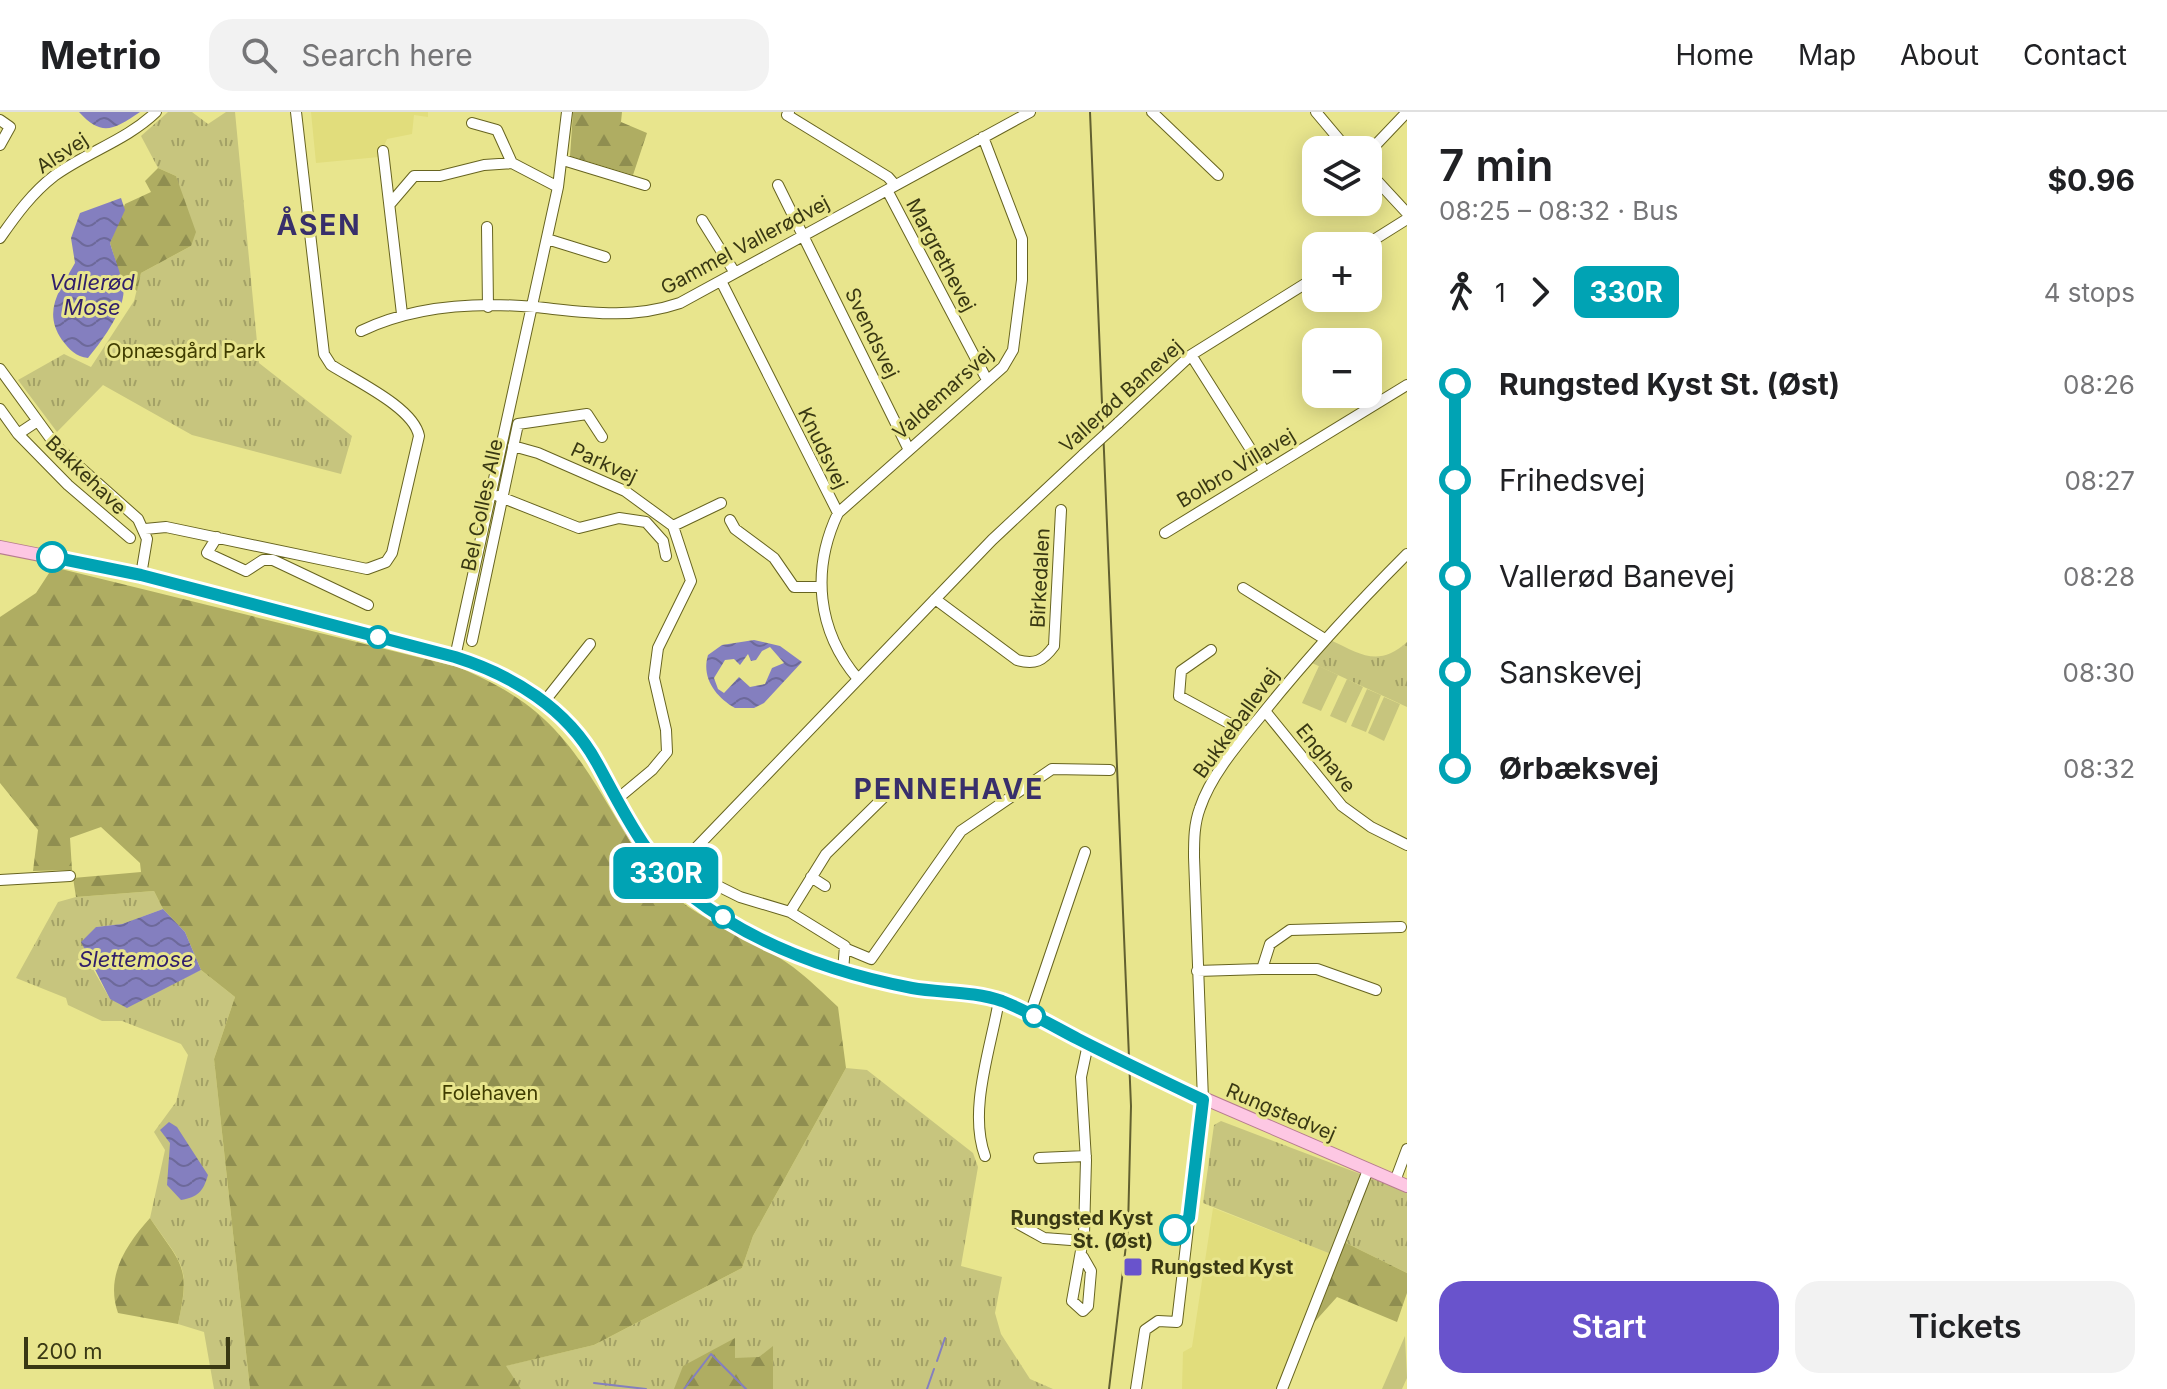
<!DOCTYPE html>
<meta charset="utf-8">
<style>
:root{--surface:#fff;--page:#f2f2f2;--text:#202124;--muted:#757577;--line:#e0e0e0;--accent:#6953cc}
body{margin:0;font-family:Inter,sans-serif;background:var(--page);color:var(--text);height:100vh;display:flex;flex-direction:column;font-size:30px;white-space:nowrap}
*{box-sizing:border-box;margin:0}
p{font-size:26px;color:var(--muted)}
.icon{flex:none;width:44px;height:44px;fill:none;stroke:currentColor;stroke-width:2;stroke-linecap:round;stroke-linejoin:round}
.map{position:relative;flex:1;overflow:hidden}
.drawer{display:flex;flex-direction:column;background:var(--surface);width:760px}
.drawer>*{flex:none}
.badge{padding:0 16px;border-radius:12px;font-size:28px;line-height:52px}
.buttons{position:absolute;left:1302px;top:24px;display:grid;gap:16px}
.buttons a{display:grid;place-items:center;width:80px;height:80px;border-radius:16px;background:var(--surface);box-shadow:0 4px 20px #0003;font-size:40px}
.scale{position:absolute;left:24px;bottom:20px;width:206px;box-sizing:border-box;padding-left:8px;border:4px solid #393813;border-top:0;font-size:22px;line-height:28px;white-space:nowrap;color:#393813;-webkit-text-stroke:6px #e8e58d;paint-order:stroke}
.map>.badge{position:absolute;translate:-50% -50%;box-shadow:0 0 0 4px #fff}
.legs{display:flex;align-items:center;gap:12px;height:88px;padding:0 32px;font-size:26px}
.legs p{margin-inline-start:auto}
.overview{display:flex;align-items:center;justify-content:space-between;height:136px;padding:0 32px}
h1{font-size:44px;font-weight:600;line-height:60px}
.action{display:flex;gap:16px;margin-top:auto;padding:16px 32px}
.action a{flex:1;height:92px;border-radius:24px;background:var(--accent);color:#fff;font-size:32px;font-weight:600;line-height:92px;text-align:center}
.action a+a{background:var(--page);color:var(--text)}
ul{padding:0 32px;list-style:none}
li{display:flex;align-items:center;gap:28px;height:96px;font-size:30px}
li i{display:grid;place-items:center;width:12px;height:100%;margin:0 10px;background:currentColor}
li i::after{content:'';width:20px;height:20px;margin:-10px;border:6px solid;border-radius:50%;background:var(--surface)}
li p{margin-inline-start:auto}
li:first-child i{background:linear-gradient(#0000 50%,currentColor 0)}
li:last-child i{background:linear-gradient(currentColor 50%,#0000 0)}
header{display:flex;align-items:center;gap:48px;box-sizing:border-box;height:112px;padding:0 40px;background:var(--surface);border-bottom:2px solid var(--line)}
header strong{font-size:38px}
nav{display:flex;gap:44px;margin-inline-start:auto;font-size:28px}
.search{width:560px;height:72px;background:var(--page);display:flex;align-items:center;gap:20px;box-sizing:border-box;padding:0 28px;border-radius:24px;color:var(--muted);font-size:30px}
main{display:flex;flex:1;min-height:0}
.map>svg:first-child{display:block}
.built{fill:#e1dd7c}
.grass{fill:url(#grass-tufts)}
.forest{fill:url(#forest-firs)}
.garden{fill:#c7c57e}
.water{fill:url(#water-waves);fill-rule:evenodd}
.lines{fill:none;stroke-linecap:round;stroke-linejoin:round}
.stream{stroke:#847fbf;stroke-width:2}
.minor-casing{stroke:#676420;stroke-width:12}
.major-casing{stroke:#b77c8e;stroke-width:14}
.minor{stroke:#fff;stroke-width:10}
.major{stroke:#fdc7e3;stroke-width:12}
.rail{stroke:#626030;stroke-width:2}
.minor-bridge-casing{stroke:#676420;stroke-width:12;stroke-linecap:butt}
.major-bridge-casing{stroke:#b77c8e;stroke-width:14;stroke-linecap:butt}
.minor-bridge{stroke:#fff;stroke-width:10}
.major-bridge{stroke:#fdc7e3;stroke-width:12}
.line-1-casing{stroke:#fff;stroke-width:18}
.line-1{stroke:#00a3b4;stroke-width:12}
.stop-1-dot{fill:#fff;stroke:#00a3b4;stroke-width:4}
.poi-dot{fill:#6953cc;stroke:#e8e58d;stroke-width:3}
.labels{text-anchor:middle;dominant-baseline:central;stroke-width:6;stroke-linejoin:round;paint-order:stroke}
.street-label{font-size:20px;fill:#393813;stroke:#e8e58d}
.park-label{font-size:20px;fill:#3f3c00;stroke:#e8e58d}
.stop-label{font-size:20px;font-weight:bold;fill:#393813;stroke:#e8e58d;text-anchor:end}
.poi-label{font-size:20px;font-weight:bold;fill:#393813;stroke:#e8e58d;text-anchor:start}
.water-label{font-size:22px;font-style:italic;fill:#301e6b;stroke:#e8e58d}
.district-label{font-size:28px;font-weight:bold;letter-spacing:2px;fill:#382f6b;stroke:#e8e58d}
</style>
<header>
<strong>Metrio</strong>
<div class="search"><svg class="icon" aria-label="search" viewBox="0 0 24 24"><circle cx="10" cy="10" r="6"/><path d="M15 15l6 6"/></svg>Search here</div>
<nav><a>Home</a><a>Map</a><a>About</a><a>Contact</a></nav>
</header>
<main>
<div class="map">
<svg width="1407" height="1277" viewBox="0 0 1407 1277">
<defs>
<pattern id="grass-tufts" width="24" height="20" patternUnits="userSpaceOnUse" patternTransform="scale(2)"><rect width="24" height="20" fill="#c7c57e"/><path d="M3 7l-1-3M5 7V3M7 7l1-3M15 17l-1-3M17 17v-4M19 17l1-3" fill="none" stroke="#a3a166"/></pattern>
<pattern id="forest-firs" width="22" height="20" patternUnits="userSpaceOnUse" patternTransform="scale(2)"><rect width="22" height="20" fill="#afad62"/><path d="M5 1l3.5 6h-7zM16 11l3.5 6h-7z" fill="#8f8e50"/></pattern>
<pattern id="water-waves" width="16" height="10" patternUnits="userSpaceOnUse" patternTransform="scale(2)"><rect width="16" height="10" fill="#847fbf"/><path d="M0 5q4-4 8 0t8 0" fill="none" stroke="#6d699a"/></pattern>
</defs>
<rect width="100%" height="100%" fill="#e8e58d"/>
<path class="built" d="M 311,0 L 428,0 L 428,5 L 414,3 L 412,22 L 387,27 L 379,45 L 316,51 Z
M 1213,1096 L 1331,1142 L 1281,1277 L 1182,1277 L 1183,1240 L 1192,1235 Z"/>
<path class="grass" d="M 168,0 L 192,0 L 208,12 L 226,0 L 235,0 L 259,251 L 352,324 L 341,362 L 192,323 L 103,273 L 57,320 L 18,268 L 64,242 L 91,255 L 134,189 L 141,161 L 191,134 L 176,64 L 158,56 L 141,24 Z
M 1330,528 C 1361,542 1378,556 1407,530 L 1407,595 L 1312,551 Z
M 154,779 L 163,797 L 122,812 L 96,815 L 89,850 L 110,887 L 169,873 L 201,858 L 235,885 L 214,947 L 250,1277 L 214,1277 L 204,1220 L 178,1212 C 191,1153 183,1154 150,1106 L 165,1038 L 154,1020 L 176,990 L 188,943 L 181,932 L 122,909 L 102,909 L 68,893 L 66,886 L 16,866 L 58,790 L 76,785 Z
M 846,956 L 867,958 L 973,1041 L 978,1055 L 961,1154 L 1002,1165 L 995,1201 L 1001,1222 L 1030,1267 L 1053,1277 L 521,1277 L 505,1254 L 594,1233 L 742,1156 L 753,1124 Z
M 1221,1009 L 1363,1063 L 1331,1142 L 1203,1091 L 1214,1013 Z
M 1371,1066 L 1407,1080 L 1407,1161 L 1344,1130 Z"/>
<path class="forest" d="M 573,0 L 622,0 L 621,10 L 647,21 L 633,63 L 570,44 Z
M 158,56 L 176,64 L 196,120 L 191,134 L 141,161 L 137,179 L 120,164 L 110,131 L 125,92 L 151,80 L 145,69 Z
M 53,455 L 458,555 C 544,591 570,628 616,706 C 634,736 650,765 678,787 C 713,815 757,829 793,855 C 809,867 824,882 838,895 L 846,956 L 753,1124 L 742,1156 L 594,1233 L 506,1254 L 521,1277 L 250,1277 L 214,947 L 235,885 L 201,858 L 185,820 L 163,797 L 154,779 L 76,785 L 73,766 L 141,760 L 140,751 L 101,715 L 70,726 L 72,758 L 33,759 L 38,718 L 0,671 L 0,505 L 36,481 Z
M 150,1106 C 182,1154 191,1153 178,1212 L 118,1201 C 105,1164 126,1133 150,1106 Z
M 1344,1130 L 1407,1161 L 1407,1181 L 1397,1210 L 1337,1185 L 1310,1215 Z
M 735,1226 L 735,1246 L 759,1245 L 773,1234 L 773,1277 L 674,1277 L 683,1254 Z"/>
<path class="garden" d="M 1319,554 L 1338,563 L 1321,599 L 1302,591 Z
M 1347,567 L 1363,575 L 1346,611 L 1330,604 Z
M 1367,577 L 1381,583 L 1366,620 L 1351,614 Z
M 1384,585 L 1400,592 L 1384,629 L 1368,621 Z
M 1405,1224 L 1407,1266 L 1402,1277 L 1382,1277 Z"/>
<path class="water" d="M 79,0 L 140,0 C 113,18 102,25 79,0 Z
M 121,86 L 125,98 L 110,131 C 114,145 120,159 123,173 C 128,195 101,230 88,246 C 76,245 69,237 62,228 C 42,199 60,178 75,151 L 71,126 L 80,101 Z
M 754,528 L 780,534 L 802,550 L 764,591 L 754,596 L 735,596 C 716,585 701,566 708,543 L 722,533 ZM 770,535 L 784,551 L 772,556 L 765,572 L 750,575 L 739,565 L 724,581 L 718,577 L 714,566 L 725,548 L 734,547 L 740,553 L 748,542 L 751,549 L 756,548 L 762,539 Z
M 163,797 L 185,820 L 201,858 L 127,896 L 110,887 L 81,830 L 96,815 L 122,812 Z
M 169,1010 L 177,1015 L 208,1063 C 203,1080 198,1085 181,1088 L 167,1073 L 170,1031 L 160,1018 Z"/>
<g class="lines">
<path class="stream" d="M 937,1249 L 945,1226
M 594,1271 L 646,1277
M 684,1277 L 711,1242 L 746,1277
M 927,1277 L 934,1257"/>
<g class="minor-casing">
<path id="minor" d="M 789,0 L 787,3 L 888,65 L 895,73
M 1152,0 L 1218,63
M 1316,0 L 1348,38
M 0,8 L 10,15 L 0,33
M 472,11 L 497,18 L 512,51
M 383,39 L 402,202
M 1368,41 L 1407,0
M 563,48 L 645,73
M 1368,59 L 1407,101
M 778,73 L 908,336
M 887,78 L 987,268
M 390,92 L 414,64 L 440,64 L 484,53 L 512,51 L 558,75
M 702,108 L 735,161
M 487,115 L 488,195
M 0,126 C 16,103 32,81 54,64 C 87,40 127,28 156,0
M 547,127 L 605,145
M 1364,134 L 1407,107
M 721,169 L 838,401 C 811,458 817,519 858,567
M 361,219 C 413,194 477,190 535,195 C 585,200 630,208 680,191 L 1030,0
M 1191,243 L 1265,360
M 0,257 L 56,334 L 138,407 L 147,427 L 141,463
M 0,297 L 18,322
M 36,310 L 18,322 L 68,373 L 130,426
M 1118,311 L 1191,243 L 1316,165
M 513,334 L 538,341 L 625,379 L 673,414 L 691,469 L 658,536 L 654,566 L 666,618 L 667,640 L 652,658 L 616,688
M 498,384 L 579,416 L 619,406 L 646,410 L 663,429 L 666,444
M 838,401 L 1003,255 L 1013,238 L 1022,168 L 1022,127 L 983,25
M 730,408 L 735,417 L 774,446 L 794,475 L 821,475
M 673,414 L 721,391
M 145,417 L 166,415 L 367,457 L 386,450 L 392,441 L 419,324 C 414,296 356,269 331,253 L 324,242 L 296,0
M 1165,421 L 1407,273
M 217,425 L 207,441 L 246,459 L 263,448 L 273,448 L 368,493
M 1243,476 L 1323,526
M 935,487 L 1017,548 C 1035,553 1043,549 1054,534 L 1061,398
M 472,529 L 518,312 L 587,302 L 602,325
M 1211,538 L 1181,559 L 1179,584 L 1247,621
M 455,545 L 558,75 L 567,0
M 544,590 L 590,532
M 1265,599 L 1342,694 L 1371,715 L 1407,733
M 683,750 L 716,773 L 740,785 L 790,800 L 845,834 L 843,859
M 669,764 L 992,428 L 1084,342
M 811,765 L 825,774
M 0,768 L 70,764
M 790,800 L 826,742 L 884,685
M 847,837 L 871,847 L 961,719 L 1052,657 L 1110,658
M 1262,857 L 1317,857 L 1376,878
M 1197,859 L 1262,857 L 1270,832 L 1290,818 L 1401,815
M 1030,902 L 1085,740
M 985,1044 C 968,998 991,936 999,888
M 1039,1046 L 1086,1044
M 1395,1069 L 1407,1037
M 1015,1110 L 1044,1126 L 1084,1129
M 1083,1145 L 1091,1159 L 1088,1194 L 1083,1199 L 1072,1189 L 1084,1122 L 1086,1048 L 1081,965 L 1088,932
M 1136,1277 L 1145,1218 L 1158,1209 L 1177,1210 L 1203,988 L 1194,745 C 1194,728 1194,712 1200,696 C 1211,663 1238,632 1260,605 C 1307,546 1354,495 1407,442
M 1282,1277 L 1368,1058"/>
</g>
<g class="major-casing">
<path id="major" d="M 0,435 L 141,463 L 455,545 C 508,562 555,589 588,636 C 604,659 614,686 628,711 C 642,738 664,760 687,780 C 748,832 836,863 914,876 C 942,881 971,880 999,888 C 1037,900 1072,925 1108,942
M 1143,960 L 1407,1074"/>
</g>
<use href="#minor" class="minor"/>
<use href="#major" class="major"/>
<path class="rail" d="M 1090,0 L 1131,994 L 1128,1116 L 1109,1277"/>
<g class="minor-bridge-casing">
<path id="minor-bridge" d="M 1084,342 L 1118,311"/>
</g>
<g class="major-bridge-casing">
<path id="major-bridge" d="M 1108,942 L 1143,960"/>
</g>
<use href="#minor-bridge" class="minor-bridge"/>
<use href="#major-bridge" class="major-bridge"/>
</g>
<g class="lines">
<g class="line-1-casing">
<path id="line-1" d="M 52,445 L 141,463 L 455,545 C 512,563 567,596 597,651 C 624,700 645,747 690,783 C 753,832 834,861 912,876 C 941,881 973,879 1002,889 C 1028,899 1053,914 1078,927 C 1119,948 1161,968 1203,988 L 1189,1106 L 1175,1118"/>
</g>
<use href="#line-1" class="line-1"/>
</g>
<g class="stop-1-dot">
<circle cx="52" cy="445" r="14"/>
<circle cx="378" cy="525" r="10"/>
<circle cx="723" cy="805" r="10"/>
<circle cx="1034" cy="904" r="10"/>
<circle cx="1175" cy="1118" r="14"/>
</g>
<rect class="poi-dot" x="1123" y="1145" width="20" height="20" rx="4"/>
<g class="labels">
<g class="street-label">
<text transform="translate(62 41) rotate(-33)">Alsvej</text>
<text transform="translate(745 133) rotate(-28)">Gammel Vallerødvej</text>
<text transform="translate(941 143) rotate(62)">Margrethevej</text>
<text transform="translate(872 221) rotate(64)">Svendsvej</text>
<text transform="translate(943 281) rotate(-42)">Valdemarsvej</text>
<text transform="translate(1121 284) rotate(-42)">Vallerød Banevej</text>
<text transform="translate(823 336) rotate(64)">Knudsvej</text>
<text transform="translate(604 351) rotate(25)">Parkvej</text>
<text transform="translate(1236 356) rotate(-31)">Bolbro Villavej</text>
<text transform="translate(86 363) rotate(44)">Bakkehave</text>
<text transform="translate(482 393) rotate(-78)">Bel Colles Alle</text>
<text transform="translate(1040 466) rotate(-87)">Birkedalen</text>
<text transform="translate(1236 611) rotate(-54)">Bukkeballevej</text>
<text transform="translate(1326 646) rotate(51)">Enghave</text>
<text transform="translate(1281 1000) rotate(23)">Rungstedvej</text>
</g>
<g class="park-label">
<text x="186" y="239">Opnæsgård Park</text>
<text x="490" y="981">Folehaven</text>
</g>
<g class="stop-label">
<text x="1153" y="1106">Rungsted Kyst<tspan x="1153" dy="23">St. (Øst)</tspan></text>
</g>
<g class="poi-label">
<text x="1151" y="1155">Rungsted Kyst</text>
</g>
<g class="water-label">
<text x="92" y="170">Vallerød<tspan x="92" dy="25">Mose</tspan></text>
<text x="136" y="847">Slettemose</text>
</g>
<g class="district-label">
<text x="319" y="113">ÅSEN</text>
<text x="949" y="677">PENNEHAVE</text>
</g>
</g>
</svg>
<div class="buttons">
<a><svg class="icon" aria-label="layers" viewBox="0 0 24 24"><path d="M12 4l9 5-9 5-9-5zM3 14l9 5 9-5"/></svg></a>
<a>+</a>
<a>−</a>
</div>
<div class="scale">200 m</div>
<b class="badge" style="left:666px;top:761px;background:#00a3b4;color:#fff">330R</b>
</div>
<section class="drawer">
<div class="overview"><div><h1>7 min</h1><p>08:25 – 08:32 · Bus</p></div><b>$0.96</b></div>
<div class="legs"><svg class="icon" aria-label="walk" viewBox="0 0 24 24"><circle cx="13" cy="4" r="2"/><path d="M13 8l-2 6 4 7M11 14l-3 7M7 12l3-4h3l4 4"/></svg>1<svg class="icon" aria-label="forward" viewBox="0 0 24 24"><path d="M9 5l7 7-7 7"/></svg><b class="badge" style="background:#00a3b4;color:#fff">330R</b><p>4 stops</p></div>
<ul>
<li><i style="color:#00a3b4"></i><b>Rungsted Kyst St. (Øst)</b><p>08:26</p></li>
<li><i style="color:#00a3b4"></i><span>Frihedsvej</span><p>08:27</p></li>
<li><i style="color:#00a3b4"></i><span>Vallerød Banevej</span><p>08:28</p></li>
<li><i style="color:#00a3b4"></i><span>Sanskevej</span><p>08:30</p></li>
<li><i style="color:#00a3b4"></i><b>Ørbæksvej</b><p>08:32</p></li>
</ul>
<div class="action"><a>Start</a><a>Tickets</a></div>
</section>
</main>
